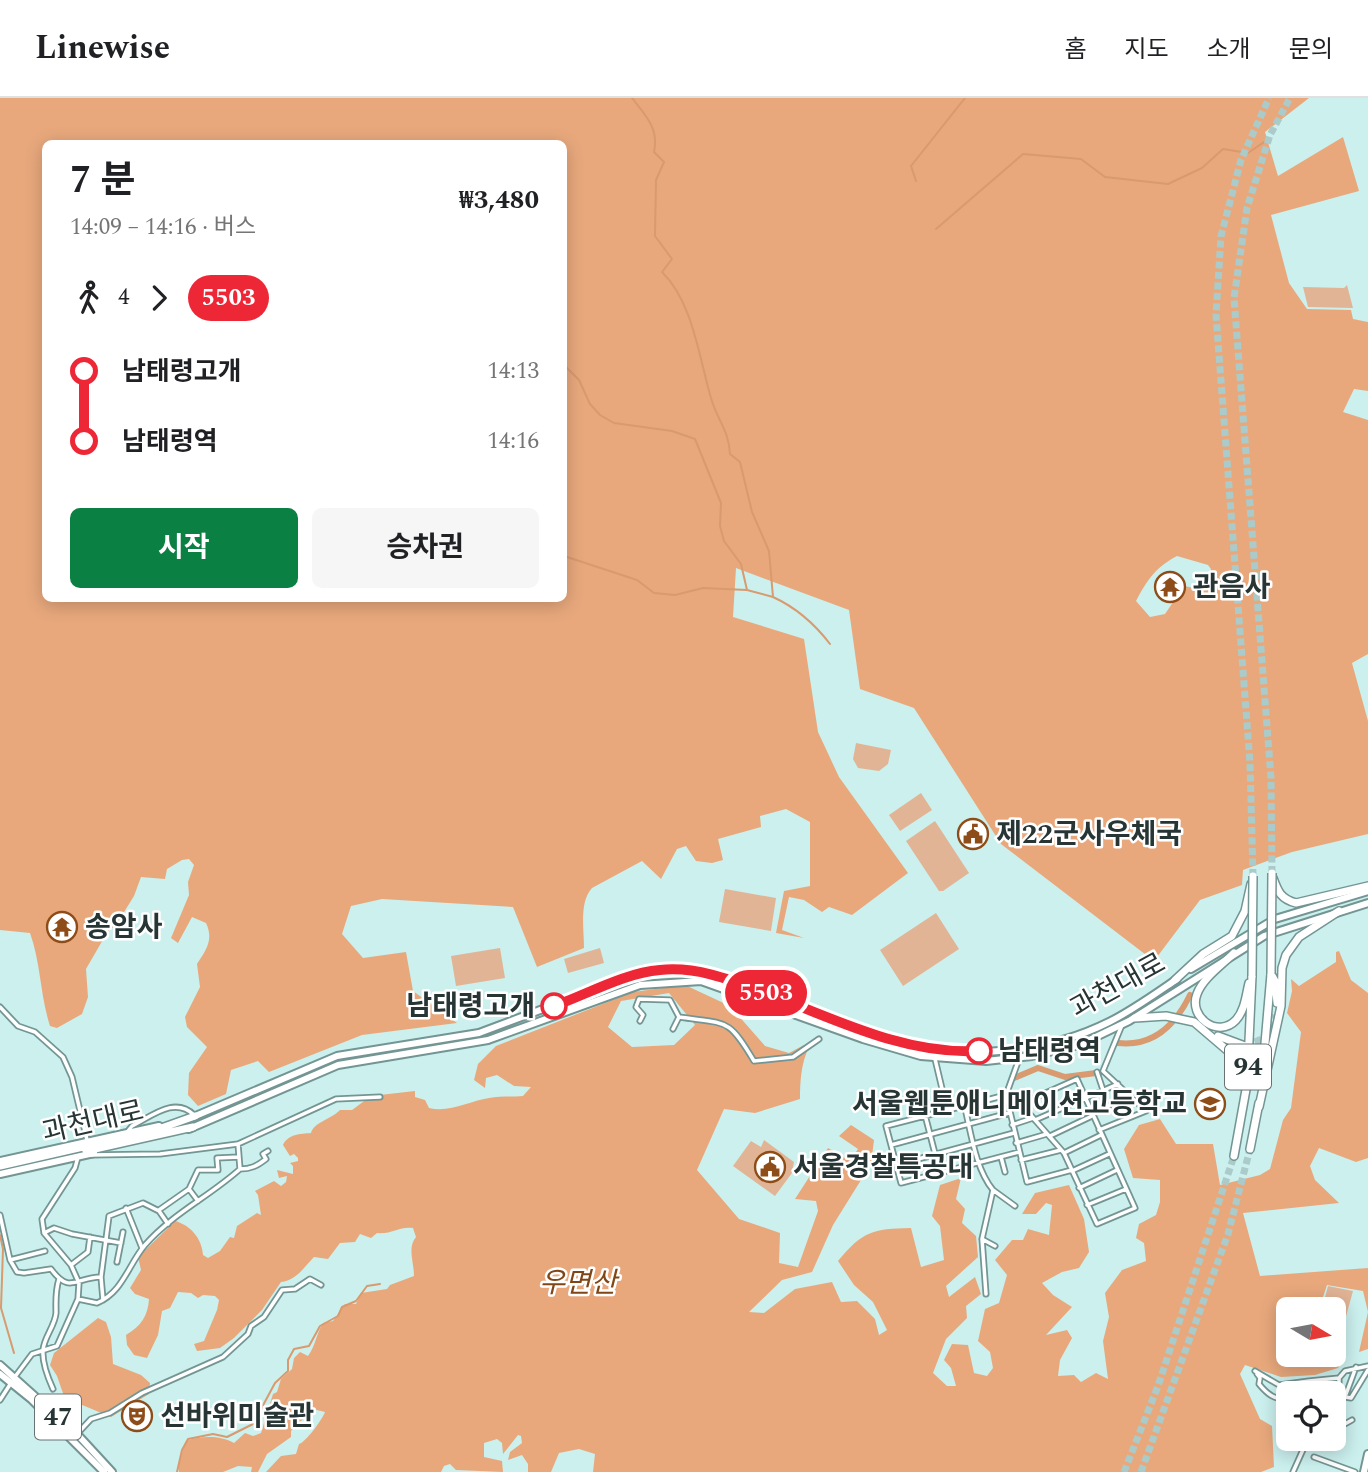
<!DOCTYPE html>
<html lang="ko">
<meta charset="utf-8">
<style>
:root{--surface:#fff;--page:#f6f6f6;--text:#202124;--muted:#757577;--line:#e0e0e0;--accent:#0b8043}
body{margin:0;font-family:Spectral,"Noto Sans KR",serif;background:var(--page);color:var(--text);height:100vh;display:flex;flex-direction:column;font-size:26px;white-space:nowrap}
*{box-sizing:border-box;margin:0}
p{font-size:23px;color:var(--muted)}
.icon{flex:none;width:38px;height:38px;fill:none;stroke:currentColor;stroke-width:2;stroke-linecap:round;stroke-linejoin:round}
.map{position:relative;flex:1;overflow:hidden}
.panel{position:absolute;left:42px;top:42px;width:525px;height:462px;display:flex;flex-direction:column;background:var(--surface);border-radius:10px;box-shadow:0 4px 18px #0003}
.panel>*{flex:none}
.badge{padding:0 14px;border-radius:23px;font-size:24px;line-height:46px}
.needle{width:46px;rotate:100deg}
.fabs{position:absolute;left:1276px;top:1199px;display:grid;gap:14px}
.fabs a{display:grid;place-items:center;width:70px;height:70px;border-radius:10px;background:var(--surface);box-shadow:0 4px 18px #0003;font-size:35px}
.map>.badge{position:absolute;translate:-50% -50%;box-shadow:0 0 0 4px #fff}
.legs{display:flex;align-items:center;gap:10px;height:77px;padding:0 28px;font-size:23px}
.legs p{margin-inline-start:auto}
.summary{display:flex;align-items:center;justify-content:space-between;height:119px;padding:0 28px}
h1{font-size:38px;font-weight:700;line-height:52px}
.cta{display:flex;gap:14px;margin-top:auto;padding:14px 28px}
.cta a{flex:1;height:80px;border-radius:10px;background:var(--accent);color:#fff;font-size:28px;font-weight:700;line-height:80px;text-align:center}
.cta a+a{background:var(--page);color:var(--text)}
ul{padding:0 28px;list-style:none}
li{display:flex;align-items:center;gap:24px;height:70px;font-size:26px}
li i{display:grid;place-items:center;width:10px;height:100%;margin:0 9px;background:currentColor}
li i::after{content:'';width:18px;height:18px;margin:-9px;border:5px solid;border-radius:50%;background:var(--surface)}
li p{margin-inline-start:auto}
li:first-child i{background:linear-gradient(#0000 50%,currentColor 0)}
li:last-child i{background:linear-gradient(currentColor 50%,#0000 0)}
header{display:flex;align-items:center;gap:42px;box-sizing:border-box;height:98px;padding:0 35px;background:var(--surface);border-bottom:2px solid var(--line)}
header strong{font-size:33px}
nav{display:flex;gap:38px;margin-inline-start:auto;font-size:24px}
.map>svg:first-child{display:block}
.green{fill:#e2b496}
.forest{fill:#e8a87c;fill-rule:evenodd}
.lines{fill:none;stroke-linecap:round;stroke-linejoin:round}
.stream{stroke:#d89a6e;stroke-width:2}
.river{stroke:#d89a6e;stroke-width:6}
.trunk-tunnel{stroke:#aacbc9;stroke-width:7;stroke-dasharray:7 3.5;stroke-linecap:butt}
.minor-casing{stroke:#739593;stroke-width:7}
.primary-casing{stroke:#739593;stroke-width:10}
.trunk-casing{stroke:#739593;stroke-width:10}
.minor{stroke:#fff;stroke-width:3.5}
.primary{stroke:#fff;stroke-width:6}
.trunk{stroke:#fff;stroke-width:7}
.trunk-bridge-casing{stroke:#739593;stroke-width:10;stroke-linecap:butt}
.trunk-bridge{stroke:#fff;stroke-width:7}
.line-1-casing{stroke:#fff;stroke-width:16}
.line-1{stroke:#ee2737;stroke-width:10}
.stop-1-dot{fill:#fff;stroke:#ee2737;stroke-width:3.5}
.labels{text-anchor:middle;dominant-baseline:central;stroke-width:5;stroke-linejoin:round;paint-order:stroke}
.shield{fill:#fff;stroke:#687272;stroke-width:2}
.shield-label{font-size:26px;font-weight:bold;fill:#273535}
.poi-label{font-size:28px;font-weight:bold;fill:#273535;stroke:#fff;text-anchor:start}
.street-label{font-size:28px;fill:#273535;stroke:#fff}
.stop-label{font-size:28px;font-weight:bold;fill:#273535;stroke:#fff;text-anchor:end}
.park-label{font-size:28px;font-style:italic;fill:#814615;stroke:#fff}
</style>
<header>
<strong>Linewise</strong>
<nav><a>홈</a><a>지도</a><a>소개</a><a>문의</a></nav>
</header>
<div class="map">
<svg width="1368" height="1374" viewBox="0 0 1368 1374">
<rect width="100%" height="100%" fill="#cbf0ee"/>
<path class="green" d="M 1347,187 L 1353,210 L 1308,209 L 1303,189 L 1344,190 Z
M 856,645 L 891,652 L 888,666 L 879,673 L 858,670 L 853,661 Z
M 921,695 L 932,712 L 900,733 L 889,717 Z
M 935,723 L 969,775 L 943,793 L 939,793 L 906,743 Z
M 725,791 L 776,800 L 771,833 L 719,824 Z
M 936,815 L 959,851 L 903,888 L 880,852 Z
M 500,850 L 505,880 L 456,888 L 451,858 Z
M 600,850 L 604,865 L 568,875 L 564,861 Z
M 764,1042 L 794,1064 L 792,1075 L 775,1098 L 733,1068 L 751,1043 L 761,1049 Z
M 1328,1188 L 1353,1193 L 1340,1240 L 1334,1239 L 1334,1211 L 1322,1211 Z"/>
<path class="forest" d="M 0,0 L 1309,0 L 1265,34 L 1278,78 L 1343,39 L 1359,93 L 1271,117 L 1289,185 L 1307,211 L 1351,212 L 1353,221 L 1368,224 L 1368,293 L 1354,291 L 1343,314 L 1368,322 L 1368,556 L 1352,565 L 1368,623 L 1368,736 L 1292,754 L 1243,772 L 1242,787 L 1200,802 L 1154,863 L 1001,746 L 914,610 L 860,591 L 849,512 L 736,470 L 733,519 L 804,541 L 818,634 L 839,679 L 908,775 L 852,817 L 829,809 L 822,814 L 804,802 L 789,799 L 782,832 L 804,840 L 776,835 L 784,793 L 810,788 L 810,724 L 786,711 L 760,718 L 761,729 L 718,741 L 723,762 L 712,765 L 696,763 L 686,748 L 677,751 L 661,781 L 642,763 L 592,790 C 579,804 584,831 584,850 L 537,869 L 513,809 L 382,801 L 351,808 L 342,836 L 363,860 L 406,854 L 413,893 L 457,925 L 362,937 L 269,974 L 258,963 L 231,972 L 226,996 L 198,1008 L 188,997 L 189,975 L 207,949 L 187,929 L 185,919 L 200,889 L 197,866 C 206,852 214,842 206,825 L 192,819 L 178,845 L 171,840 L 189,797 L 188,784 L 194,767 L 189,761 L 182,762 L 167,771 L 165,781 L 141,779 L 134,798 L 116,827 L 108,833 L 86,871 L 88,899 L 82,916 L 57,930 L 50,928 C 40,897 41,866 30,835 L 0,832 ZM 46,46 L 564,46 L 564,500 L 46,500 ZM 1177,458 L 1208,467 L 1211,471 L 1204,492 L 1184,488 L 1165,516 L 1150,519 L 1136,503 C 1147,482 1156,469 1177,458 Z
M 1339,853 L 1351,882 L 1368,895 L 1368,1060 L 1356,1064 L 1319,1050 L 1310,1068 L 1315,1082 L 1339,1105 L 1243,1115 L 1260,1178 L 1368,1170 L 1368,1251 L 1359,1254 L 1368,1214 L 1363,1193 L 1327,1187 L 1319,1211 L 1288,1211 L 1288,1256 L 1344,1259 L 1338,1270 L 1315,1277 L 1281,1279 L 1245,1267 L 1240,1276 L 1260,1321 L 1272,1328 L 1274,1369 L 1261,1374 L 593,1374 L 595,1356 L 579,1351 L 559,1355 L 551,1374 L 528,1374 L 528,1366 L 522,1357 L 508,1362 L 510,1354 L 522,1345 L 521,1338 L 518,1337 L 503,1356 L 502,1345 L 497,1341 L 484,1345 L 484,1359 L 502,1363 L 503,1374 L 456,1372 L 450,1366 L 444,1368 L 441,1374 L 266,1374 L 281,1358 L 296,1356 L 299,1346 C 306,1344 322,1322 325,1314 L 313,1311 L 291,1333 L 291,1339 L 267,1356 L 258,1374 L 251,1374 L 252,1369 L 238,1368 L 223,1374 L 179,1374 L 178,1367 L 186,1343 C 200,1338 220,1337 234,1345 L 245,1335 L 253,1338 L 261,1335 L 273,1296 L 277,1294 L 281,1281 L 292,1271 L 294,1260 L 300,1254 L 308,1258 C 316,1247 316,1236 323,1225 L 333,1223 L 345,1206 L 356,1206 L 361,1195 L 387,1191 L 390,1187 L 414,1178 C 414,1164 407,1150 416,1139 L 413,1130 C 400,1128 390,1137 377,1135 L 371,1140 L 360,1136 L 355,1144 L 340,1145 L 328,1161 L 314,1159 C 303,1170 297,1182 281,1184 L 262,1212 L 234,1240 L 220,1250 L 197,1253 L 194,1246 L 204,1243 L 217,1212 L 219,1202 L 215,1198 L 203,1197 L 198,1200 L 191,1195 L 178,1194 L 170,1210 L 162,1213 L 158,1237 L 147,1260 L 134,1257 L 127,1247 L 126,1237 C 141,1228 148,1218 149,1201 L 135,1196 L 130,1190 L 141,1172 L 138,1159 L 175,1123 C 190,1127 202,1140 203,1157 L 208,1160 L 220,1153 L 230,1139 L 234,1140 L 237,1128 L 257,1115 L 261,1117 L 258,1097 L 255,1093 L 274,1083 L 281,1088 L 286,1084 L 287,1078 L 279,1080 L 277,1072 L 293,1076 L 293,1068 L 290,1065 L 298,1063 L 298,1060 L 294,1056 L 290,1058 L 283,1047 C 288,1036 300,1036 311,1035 C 314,1024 332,1021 340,1012 L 352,1012 L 371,998 L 415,993 L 415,999 L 425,1002 L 429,1010 C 450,1015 469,1003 489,1000 C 500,998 512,999 523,998 L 531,989 L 514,988 L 497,977 L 486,980 L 485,990 L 474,982 L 478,966 L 496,948 L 633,894 L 685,887 L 730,908 L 765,948 L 789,955 L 804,947 L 809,949 C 801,965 800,984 800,1001 L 755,1015 L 724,1011 L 697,1072 L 739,1121 L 780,1135 L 779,1165 L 798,1169 L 818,1113 L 816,1103 L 795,1101 L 828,1050 L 850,1063 L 858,1051 L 839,1038 L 851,1027 L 874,1042 L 871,1066 L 833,1127 L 812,1174 L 782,1182 L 749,1214 L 764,1215 L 795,1191 L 832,1184 L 841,1204 L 857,1203 L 875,1221 L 879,1237 L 887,1232 L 873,1204 L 854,1187 L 838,1163 C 863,1133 872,1131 911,1130 L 921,1169 L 944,1162 L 940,1128 L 932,1118 L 940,1087 L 961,1080 L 956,1101 L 965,1111 L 962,1125 L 976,1138 L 978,1159 L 946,1188 L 949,1199 L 975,1179 L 981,1196 L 966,1208 L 967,1220 L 946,1241 L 933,1275 L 947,1288 L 956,1288 L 951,1270 L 944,1262 L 952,1246 L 968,1247 L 974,1275 L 987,1278 L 993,1270 L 990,1254 L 978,1243 L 985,1211 L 999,1205 L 1007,1177 L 995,1162 L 1012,1142 L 1023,1142 L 1028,1131 L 1049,1137 L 1052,1107 L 1046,1105 L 1036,1116 L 1022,1116 L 1035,1095 L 1069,1087 L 1084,1121 L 1089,1154 L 1079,1170 L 1062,1174 L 1042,1185 L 1053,1197 L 1072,1209 L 1046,1237 L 1067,1232 L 1072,1240 L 1060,1262 L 1058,1278 L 1074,1277 L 1081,1284 L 1096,1275 L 1108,1281 L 1103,1243 L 1109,1219 L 1105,1195 L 1122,1172 L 1146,1163 L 1144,1145 L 1136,1140 L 1139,1126 L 1156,1117 L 1160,1104 L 1160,1082 L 1133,1080 L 1124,1051 L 1139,1027 L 1160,1021 L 1176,1046 L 1213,1046 L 1220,1087 L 1260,1077 L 1270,1071 L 1283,1022 L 1291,1010 L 1301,934 L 1287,915 L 1292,893 L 1291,881 L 1299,888 L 1336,864 L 1336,854 ZM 669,895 L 695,927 L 674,947 L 632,949 L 608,929 L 621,903 Z
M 98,1220 L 106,1224 L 111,1239 L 113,1266 L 141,1277 L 150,1285 L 149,1296 L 111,1319 L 75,1304 L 66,1304 L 57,1278 L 50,1267 L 54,1255 Z"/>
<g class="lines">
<path class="stream" d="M 632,0 C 646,18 659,30 654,54 L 664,64 L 656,82 L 655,138 L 672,161 L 662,174 C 693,204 699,260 711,300 C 717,322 729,332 730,356 L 740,364 L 752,414 L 769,453 L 773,499 C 797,510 814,525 830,546
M 916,83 L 911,68 L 965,0
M 936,131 L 1023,56 L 1081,61 L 1105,79 L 1168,86 L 1202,70 L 1223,51 L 1248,55 L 1267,42
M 564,267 L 579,282 L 590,306 L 600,317 L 614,325 L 672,333 L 695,341 L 721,405 L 720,428 L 724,443 L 741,466 L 747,492
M 564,458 L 637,482 L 654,495 L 675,497 L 703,490 L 747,492 L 773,499
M 0,1137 L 3,1151 L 1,1210 L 14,1255
M 177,1374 L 182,1352 L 188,1341 L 213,1336 L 227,1339 L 253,1326 L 275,1285 L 288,1273 L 288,1262 L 294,1251 L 309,1248 L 320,1228 L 338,1218 L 342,1209 L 356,1203 L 367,1188 L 380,1186"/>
<path class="river" d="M 1118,945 C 1154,949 1176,926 1190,897
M 1014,980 L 1038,970 L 1065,979 L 1096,975"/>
<path class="trunk-tunnel" d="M 1272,775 L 1271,680 L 1234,200 L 1247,110 L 1270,37 L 1290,0
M 1253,778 L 1250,665 L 1216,217 L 1221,138 L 1241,62 L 1269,0
M 1245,948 L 1264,940 L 1275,917
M 1124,1374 L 1158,1288 L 1234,1058
M 1141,1374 L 1228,1136 L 1250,1051"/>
<g class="minor-casing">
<path id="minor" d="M 0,909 L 18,928 L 35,934 L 63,959 L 72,979 L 87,1042
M 640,923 L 643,917 L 636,909 L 639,901 L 670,902 L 679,919 C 727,926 728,919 754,963 L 793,959 L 819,941
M 673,931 L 679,919
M 935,961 L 944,999 L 944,1011
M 1019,961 L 1006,997 L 1027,1084 L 1072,1072
M 1097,974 L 1103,992
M 1006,997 L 1021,1006 L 1064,1055 L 1097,1126 L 1135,1110 L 1077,981 L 1021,1006
M 1006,997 L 886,1028 L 901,1085 L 1019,1054
M 964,1006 C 971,1034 975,1070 993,1092 L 982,1141 L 986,1196
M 1091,1016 L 1127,999
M 925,1017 L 940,1075
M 1035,1022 L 1118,986
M 1012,1027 L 1033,1020
M 1099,1032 L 1146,1013 L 1103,973 L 1122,927
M 128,1033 L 132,1028 C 152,1018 175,998 194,1017
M 1050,1038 L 1092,1018
M 1016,1045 L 1047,1036
M 891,1047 L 1009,1015
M 1064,1055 L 1101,1037
M 89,1057 L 160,1056 L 238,1046 L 336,1001 L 380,999
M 1001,1059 L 1005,1074
M 1021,1062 L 1061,1052
M 896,1067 L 1014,1035
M 240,1071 C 251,1071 257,1068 266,1061 L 263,1056 L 268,1053
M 1072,1073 L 1109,1056
M 1079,1090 L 1117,1072
M 993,1092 L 1015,1108
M 198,1103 L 189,1091 L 198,1072 L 218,1072 L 217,1060 L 239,1059
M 1087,1107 L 1126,1091
M 126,1110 L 142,1150
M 159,1112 L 189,1091
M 0,1117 L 10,1162 L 17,1174 L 24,1175 L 51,1171 C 70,1197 76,1179 101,1179
M 44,1135 L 54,1130 L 72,1136 L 121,1145
M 982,1141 L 995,1148
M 10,1162 L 45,1153
M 117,1164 L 123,1134
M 71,1167 L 88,1154 L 90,1139
M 78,1201 L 97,1205 C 123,1194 128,1167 145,1147 C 172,1116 210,1098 240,1071 L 238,1046
M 103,1202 L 101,1179 L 109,1118 L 143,1105 L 159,1113 L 168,1126
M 1356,1269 L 1345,1299 L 1351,1300 L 1368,1272
M 1255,1273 L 1279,1287 L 1309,1283
M 1257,1276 L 1260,1280 L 1259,1286 C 1268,1297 1274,1301 1288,1302
M 14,1280 L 32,1256 L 57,1248 L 78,1201 L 79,1185 L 71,1167 L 44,1135 L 42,1121 L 75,1070 L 78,1059
M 1339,1280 L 1345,1273 L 1368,1268
M 53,1291 C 48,1280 42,1264 43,1252 C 44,1239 55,1228 56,1215 C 56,1202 55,1194 59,1181
M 1309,1295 L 1309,1283 L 1339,1280 L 1339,1293
M 1324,1295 L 1325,1282
M 0,1302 L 11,1285
M 1334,1309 L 1337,1308 L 1341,1315
M 1334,1332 L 1352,1322
M 77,1336 L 91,1321 L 110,1315 L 142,1295 L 223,1259 L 248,1236 L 251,1228 L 264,1219 L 282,1192 L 295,1191 L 310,1181 L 321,1187
M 1314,1359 L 1355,1374
M 1293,1374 L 1306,1345 L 1315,1340"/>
</g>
<g class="primary-casing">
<path id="primary" d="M 1191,871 L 1275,821 L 1368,793
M 193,1019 L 337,958 L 479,935 L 636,876 C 696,865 734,883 790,904 C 824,918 860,934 895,944 C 963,962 1045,956 1109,924 C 1133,912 1155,896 1177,881
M 189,1031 L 338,967 L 488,942 L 640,887 L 701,883 L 863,941 L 921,958 L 986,963 L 1032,958 L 1079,947 L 1129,923 L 1264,838 L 1368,805
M 0,1063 L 159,1028
M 0,1076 L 94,1055
M 0,1267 L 77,1336 L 112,1374
M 0,1276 L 31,1301 L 104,1374
M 1364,1374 L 1368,1356"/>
</g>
<g class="trunk-casing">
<path id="trunk" d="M 1273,780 C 1278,794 1281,801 1296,805 L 1368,788
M 1234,855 C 1222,867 1203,880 1197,896 C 1188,919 1218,941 1236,922 C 1245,912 1246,897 1249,885
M 1271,876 L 1275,883 L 1277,905
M 1175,882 L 1203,856 L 1232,838 L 1245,813 L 1251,786
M 1135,920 L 1166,918 L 1194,924 L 1235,959 L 1241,972 L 1243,988
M 1218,938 L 1245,948
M 1262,980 L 1271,876
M 1259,1009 L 1281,908 L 1282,870 L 1286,857 L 1299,839 L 1339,813
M 1250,1051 L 1259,1005
M 86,1053 L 193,1029
M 1234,1058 L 1247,986 L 1252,878
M 0,1068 L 153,1033 L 195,1018"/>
</g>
<use href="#minor" class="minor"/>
<use href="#primary" class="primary"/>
<use href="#trunk" class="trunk"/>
<g class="trunk-bridge-casing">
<path id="trunk-bridge" d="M 1271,876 L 1272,775
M 1252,878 L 1253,778"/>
</g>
<use href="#trunk-bridge" class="trunk-bridge"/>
</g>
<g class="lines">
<g class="line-1-casing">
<path id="line-1" d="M 554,908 C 588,896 624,875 660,872 C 698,868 734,883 769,896 C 836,922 906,957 979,953"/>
</g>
<use href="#line-1" class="line-1"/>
</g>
<defs>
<g id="temple-ring" transform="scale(1.575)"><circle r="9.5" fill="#fff" stroke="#8e4d18" stroke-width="1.5"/><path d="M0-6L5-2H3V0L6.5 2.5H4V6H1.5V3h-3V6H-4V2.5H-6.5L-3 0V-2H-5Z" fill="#8e4d18"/></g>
<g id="civic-ring" transform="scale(1.575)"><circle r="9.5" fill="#fff" stroke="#8e4d18" stroke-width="1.5"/><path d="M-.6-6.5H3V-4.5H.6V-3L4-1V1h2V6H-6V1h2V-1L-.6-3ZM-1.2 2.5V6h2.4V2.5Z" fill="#8e4d18"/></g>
<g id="school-ring" transform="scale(1.575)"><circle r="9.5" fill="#fff" stroke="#8e4d18" stroke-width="1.5"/><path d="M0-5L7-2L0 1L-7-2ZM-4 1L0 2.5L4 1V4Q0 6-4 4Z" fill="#8e4d18"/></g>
<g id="theatre-ring" transform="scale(1.575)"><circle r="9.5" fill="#fff" stroke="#8e4d18" stroke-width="1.5"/><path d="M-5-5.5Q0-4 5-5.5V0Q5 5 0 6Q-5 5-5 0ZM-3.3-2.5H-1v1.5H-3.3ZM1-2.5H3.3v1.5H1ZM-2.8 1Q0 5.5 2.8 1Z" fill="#8e4d18"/></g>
</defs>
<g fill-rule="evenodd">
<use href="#temple-ring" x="1170" y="489"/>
<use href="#civic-ring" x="973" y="736"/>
<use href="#temple-ring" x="62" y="829"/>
<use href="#school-ring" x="1210" y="1006"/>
<use href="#civic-ring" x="770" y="1069"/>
<use href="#theatre-ring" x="137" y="1318"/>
</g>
<g class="stop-1-dot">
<circle cx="554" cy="908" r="12"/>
<circle cx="979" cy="953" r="12"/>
</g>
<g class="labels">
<g class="shield">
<rect x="1225" y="946.5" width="46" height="45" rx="5"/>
<rect x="35" y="1296.5" width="46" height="45" rx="5"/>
</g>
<g class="shield-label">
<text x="1248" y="969">94</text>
<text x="58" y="1319">47</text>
</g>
<g class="poi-label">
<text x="1193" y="489">관음사</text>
<text x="996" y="736">제22군사우체국</text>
<text x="85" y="829">송암사</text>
<text x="1187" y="1006" text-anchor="end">서울웹툰애니메이션고등학교</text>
<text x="793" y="1069">서울경찰특공대</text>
<text x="160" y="1318">선바위미술관</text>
</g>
<g class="street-label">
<text transform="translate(1118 888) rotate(-29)">과천대로</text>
<text transform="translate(93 1024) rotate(-13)">과천대로</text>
</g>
<g class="stop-label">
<text x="535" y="908">남태령고개</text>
<text x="998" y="953" text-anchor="start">남태령역</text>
</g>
<g class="park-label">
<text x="578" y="1185">우면산</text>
</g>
</g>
</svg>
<div class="fabs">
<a><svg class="needle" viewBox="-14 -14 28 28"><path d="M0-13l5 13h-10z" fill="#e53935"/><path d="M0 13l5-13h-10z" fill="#757577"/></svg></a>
<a><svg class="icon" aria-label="locate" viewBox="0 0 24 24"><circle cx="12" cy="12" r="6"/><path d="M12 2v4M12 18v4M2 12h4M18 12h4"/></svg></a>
</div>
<b class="badge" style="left:766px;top:895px;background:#ee2737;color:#fff">5503</b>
<section class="panel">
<div class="summary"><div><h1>7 분</h1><p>14:09 – 14:16 · 버스</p></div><b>₩3,480</b></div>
<div class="legs"><svg class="icon" aria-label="walk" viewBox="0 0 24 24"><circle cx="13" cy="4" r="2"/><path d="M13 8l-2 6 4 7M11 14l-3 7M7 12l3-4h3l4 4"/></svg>4<svg class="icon" aria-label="forward" viewBox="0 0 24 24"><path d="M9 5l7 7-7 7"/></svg><b class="badge" style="background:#ee2737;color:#fff">5503</b></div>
<ul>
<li><i style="color:#ee2737"></i><b>남태령고개</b><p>14:13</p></li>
<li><i style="color:#ee2737"></i><b>남태령역</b><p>14:16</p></li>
</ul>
<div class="cta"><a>시작</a><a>승차권</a></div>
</section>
</div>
